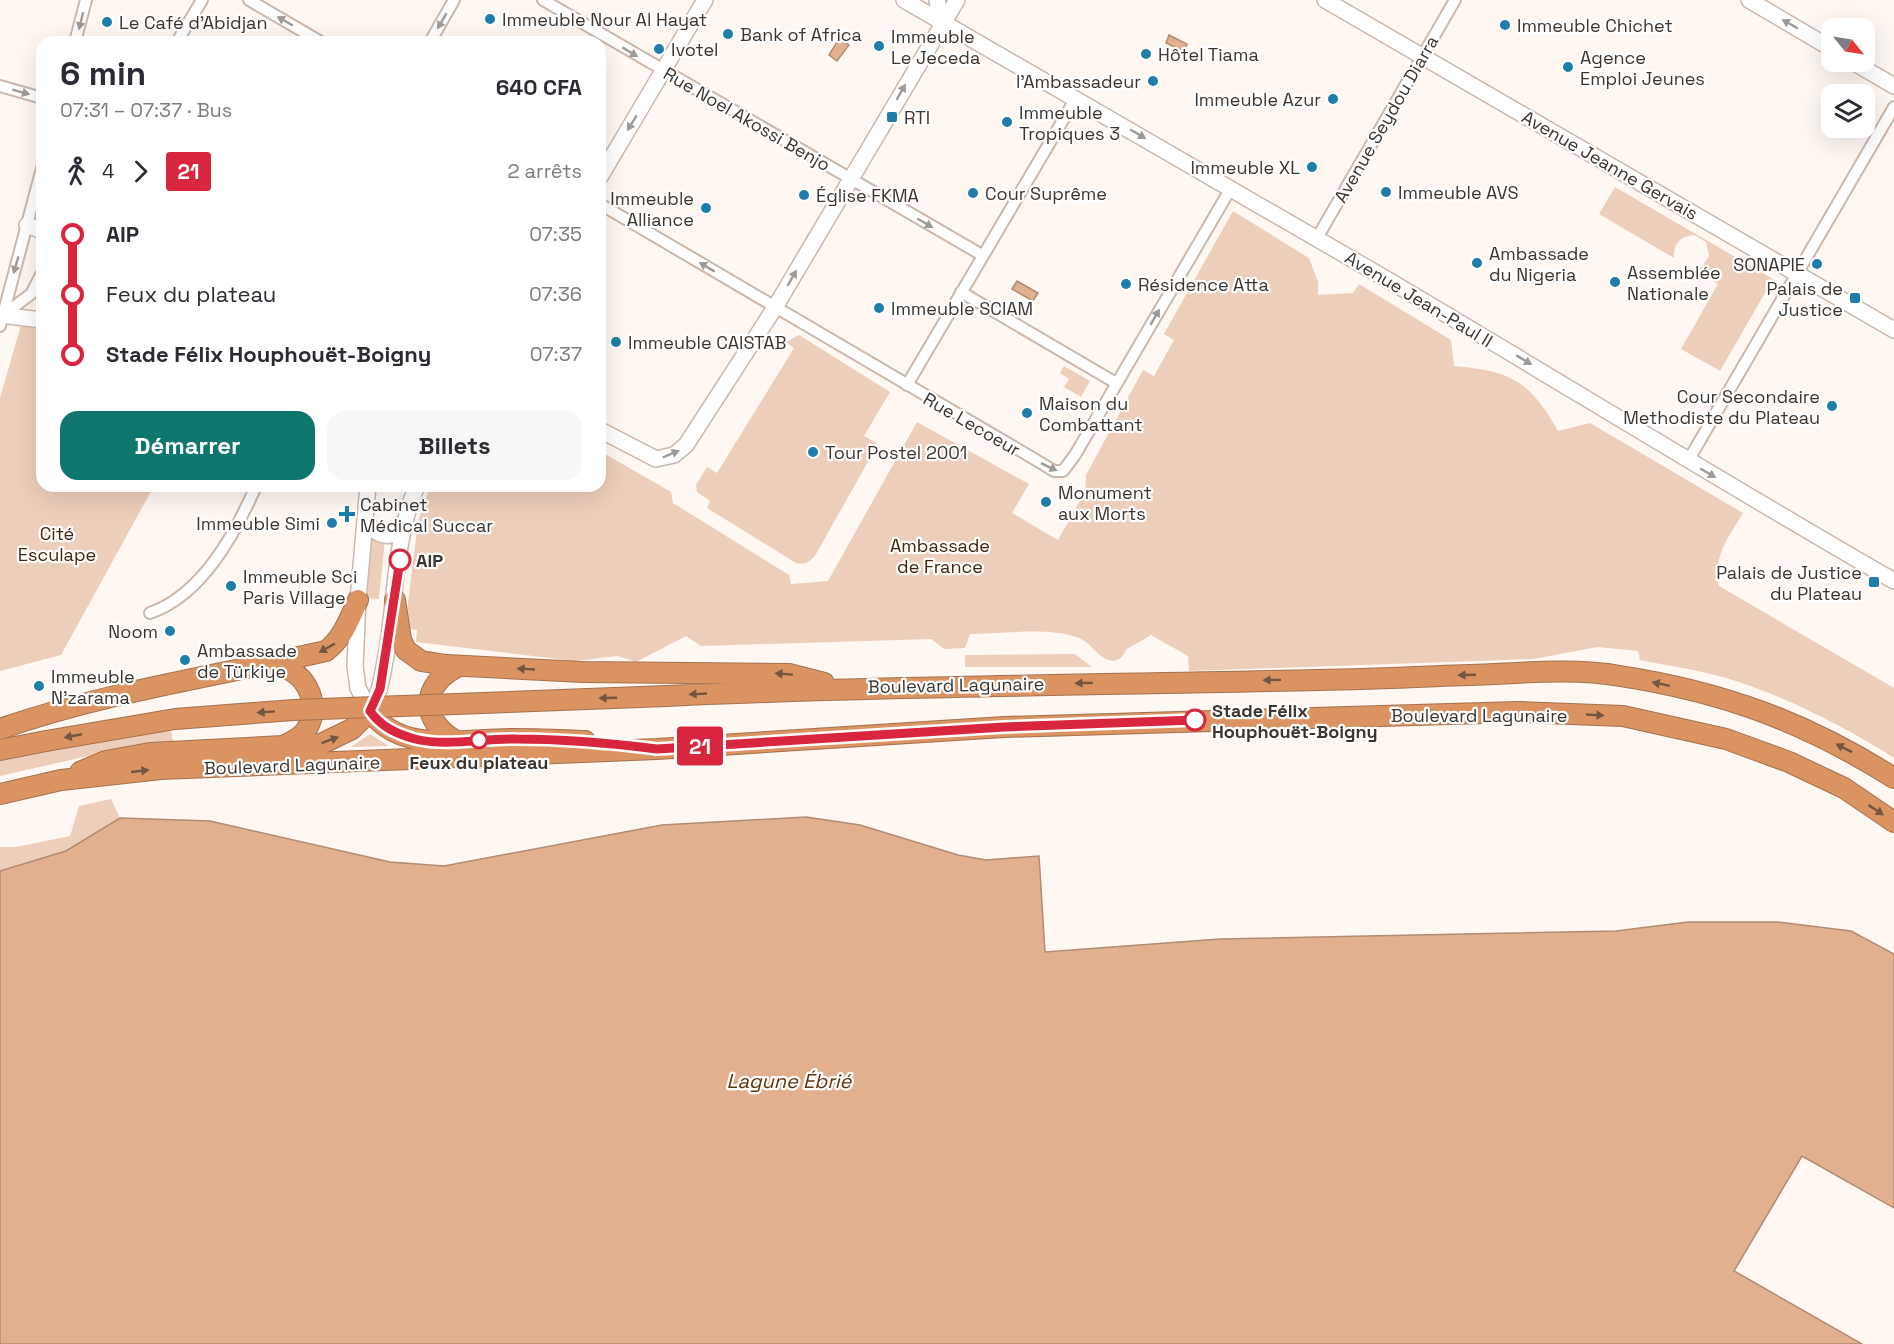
<!DOCTYPE html>
<html lang="fr">
<meta charset="utf-8">
<style>
:root{--surface:#fff;--page:#f7f7f7;--text:#2b2b33;--muted:#7c7c81;--accent:#0f766e}
body{margin:0;font-family:"Space Grotesk",sans-serif;background:var(--page);color:var(--text);height:100vh;display:flex;flex-direction:column;font-size:22px;white-space:nowrap}
*{box-sizing:border-box;margin:0}
p{font-size:20px;color:var(--muted)}
.icon{flex:none;width:33px;height:33px;fill:none;stroke:currentColor;stroke-width:2;stroke-linecap:round;stroke-linejoin:round}
.map{position:relative;flex:1;overflow:hidden}
.details{position:absolute;left:36px;top:36px;width:570px;height:456px;display:flex;flex-direction:column;background:var(--surface);border-radius:18px;box-shadow:0 6px 24px #0002}
.details>*{flex:none}
.badge{padding:0 12px;border-radius:4px;font-size:21px;line-height:39px}
.needle{width:39px;rotate:120deg}
.fabs{position:absolute;left:1821px;top:18px;display:grid;gap:12px}
.fabs a{display:grid;place-items:center;width:54px;height:54px;border-radius:12px;background:var(--surface);box-shadow:0 6px 24px #0002;font-size:30px}
.map>.badge{position:absolute;translate:-50% -50%;box-shadow:0 0 0 3px #fff}
.legs{display:flex;align-items:center;gap:9px;height:66px;padding:0 24px;font-size:20px}
.legs p{margin-inline-start:auto}
.head{display:flex;align-items:center;justify-content:space-between;height:102px;padding:0 24px}
h1{font-size:33px;font-weight:700;line-height:45px}
.cta{display:flex;gap:12px;margin-top:auto;padding:12px 24px}
.cta a{flex:1;height:69px;border-radius:18px;background:var(--accent);color:#fff;font-size:24px;font-weight:700;line-height:69px;text-align:center}
.cta a+a{background:var(--page);color:var(--text)}
ul{padding:0 24px;list-style:none}
li{display:flex;align-items:center;gap:21px;height:60px;font-size:22px}
li i{display:grid;place-items:center;width:9px;height:100%;margin:0 8px;background:currentColor}
li i::after{content:'';width:15px;height:15px;margin:-8px;border:4px solid;border-radius:50%;background:var(--surface)}
li p{margin-inline-start:auto}
li:first-child i{background:linear-gradient(#0000 50%,currentColor 0)}
li:last-child i{background:linear-gradient(currentColor 50%,#0000 0)}
.map>svg:first-child{display:block}
.green{fill:#edceba}
.water{fill:#e3b08f;stroke:#b18b72;stroke-width:1.5}
.lines{fill:none;stroke-linecap:round;stroke-linejoin:round}
.street-casing{stroke:#cbb8ac;stroke-width:14}
.secondary-casing{stroke:#cbb8ac;stroke-width:18}
.highway-casing{stroke:#a37250;stroke-width:22}
.street{stroke:#fff;stroke-width:10}
.secondary{stroke:#fff;stroke-width:15}
.highway{stroke:#db9362;stroke-width:20}
.highway-bridge-casing{stroke:#a37250;stroke-width:22;stroke-linecap:butt}
.highway-bridge{stroke:#db9362;stroke-width:20}
.oneway{fill:#9d9a97}
.oneway2{fill:#735541}
.line-1-casing{stroke:#fff;stroke-width:14}
.line-1{stroke:#d7263d;stroke-width:9}
.poi-dot{fill:#1e7da9;stroke:#fff;stroke-width:2}
.stop-1-dot{fill:#fff;stroke:#d7263d;stroke-width:3}
.labels{text-anchor:middle;dominant-baseline:central;stroke-width:4.5;stroke-linejoin:round;paint-order:stroke}
.poi-label{font-size:18px;fill:#3b342f;stroke:#fff;text-anchor:start}
.street-label{font-size:18px;fill:#3b342f;stroke:#fff}
.park-label{font-size:18px;fill:#442309;stroke:#fff}
.stop-label{font-size:18px;font-weight:bold;fill:#3b342f;stroke:#fff;text-anchor:start}
.water-label{font-size:20px;font-style:italic;fill:#61320b;stroke:#fff}
</style>
<div class="map">
<svg width="1894" height="1344" viewBox="0 0 1894 1344">
<rect width="100%" height="100%" fill="#fff7f2"/>
<path class="green" d="M 1615,187 L 1773,279 L 1720,371 L 1681,349 L 1718,284 L 1696,270 L 1702,267 L 1709,256 L 1706,242 L 1694,235 C 1680,236 1673,244 1674,258 L 1599,214 Z
M 1233,211 L 1309,258 L 1318,282 L 1318,295 L 1353,293 L 1359,284 L 1451,340 L 1454,366 C 1511,371 1529,380 1558,431 L 1590,423 L 1743,513 C 1729,536 1712,558 1719,586 L 1894,688 L 1894,758 C 1842,725 1785,696 1726,678 C 1699,670 1669,666 1640,660 L 1638,651 L 1597,647 L 1534,659 L 1189,671 L 1188,656 L 1151,635 L 1127,649 L 1121,658 L 1114,661 C 1097,660 1092,641 1076,637 C 1044,627 1004,634 970,634 L 965,648 L 944,649 L 931,639 L 701,646 L 686,636 L 636,662 L 618,656 L 574,661 L 416,642 L 417,630 L 405,628 L 418,521 L 430,486 L 600,486 L 600,451 L 671,492 L 673,503 L 789,575 L 791,584 L 828,581 L 917,422 L 1029,484 L 1012,513 L 1058,540 L 1082,497 L 1085,498 L 1086,475 L 1143,370 L 1154,376 L 1174,340 L 1164,334 Z
M 21,325 L 42,328 L 42,486 L 154,486 L 61,655 L 0,671 L 0,398 Z
M 799,335 L 890,392 L 864,436 L 878,444 L 816,554 C 810,562 806,565 796,563 L 707,508 L 710,501 L 697,492 L 696,485 L 707,467 L 717,473 L 794,348 L 786,342 Z
M 1064,366 L 1090,381 L 1081,397 L 1064,387 L 1069,379 L 1060,373 Z
M 371,538 L 385,539 L 379,599 L 365,598 Z
M 1075,654 L 1092,667 L 965,667 L 965,655 Z
M 171,731 L 173,741 L 119,749 L 0,776 L 0,757 L 117,736 Z
M 370,734 L 389,746 L 351,747 Z
M 111,799 L 120,818 L 66,851 L 0,871 L 0,847 L 16,847 L 70,836 L 79,806 Z"/>
<path class="water" d="M 842,34 L 844,42 L 849,45 L 837,61 L 829,55 L 837,42 L 837,35 Z
M 1169,35 L 1187,44 L 1184,52 L 1166,43 Z
M 1017,281 L 1038,293 L 1033,301 L 1012,289 Z
M 806,817 L 860,825 L 958,855 L 986,860 L 1039,856 L 1045,952 L 1220,939 L 1616,931 L 1688,922 L 1778,922 L 1851,931 L 1894,954 L 1894,1208 L 1802,1156 L 1734,1271 L 1862,1344 L 0,1344 L 0,871 L 66,851 L 120,818 L 210,821 L 390,862 L 444,866 L 662,825 Z"/>
<g class="lines">
<g class="street-casing">
<path id="street" d="M 249,0 L 321,42
M 543,0 L 982,255
M 75,42 L 86,0
M 177,42 L 202,0
M 430,42 L 454,0
M 0,86 L 42,98
M 600,204 L 1036,460 L 1054,471 L 1063,471 L 1075,455 L 1231,188
M 1317,238 L 1455,0
M 961,292 L 1116,383
M 3,315 L 31,294 L 42,273
M 0,326 L 42,168
M 907,385 L 1076,98
M 1688,461 L 1894,107
M 150,613 C 202,595 235,534 256,486"/>
</g>
<g class="secondary-casing">
<path id="secondary" d="M 904,0 C 1063,93 1224,184 1383,277 C 1554,378 1722,482 1894,581
M 937,0 L 941,22
M 1325,0 L 1894,330
M 1749,0 L 1832,49
M 1853,62 L 1894,86
M 600,177 L 705,0
M 27,225 L 42,231
M 0,315 L 42,320
M 600,430 L 656,459 L 674,455 L 686,445 L 774,309 L 957,0
M 368,486 L 358,600 L 355,666 L 358,688 L 370,711 C 381,692 383,671 387,650 C 396,597 395,535 417,486
M 365,519 C 374,535 391,543 403,526"/>
</g>
<g class="highway-casing">
<path id="highway" d="M 395,600 L 401,640 L 406,650 L 421,661 L 446,665 L 583,672 L 789,674 L 824,683
M 272,667 C 303,664 324,704 306,730 C 301,738 291,742 283,746
M 667,696 C 884,686 1101,685 1319,680 C 1378,679 1436,676 1495,674 C 1536,672 1579,669 1620,676 C 1724,692 1805,722 1894,778
M 0,729 C 105,692 217,676 326,651 C 343,638 349,620 358,600
M 456,741 C 419,720 421,684 459,666
M 0,750 L 46,741
M 80,772 L 106,761 L 150,753 L 321,744 L 352,729 L 370,711 C 402,756 467,738 515,739 C 538,739 561,740 585,741
M 0,794 L 61,780 L 161,769 L 657,749 L 1004,727 L 1518,712 L 1623,716 L 1726,739 L 1789,762 L 1844,788 L 1894,822"/>
</g>
<use href="#street" class="street"/>
<use href="#secondary" class="secondary"/>
<use href="#highway" class="highway"/>
<g class="highway-bridge-casing">
<path id="highway-bridge" d="M 46,741 L 175,719 L 294,710 L 667,696"/>
</g>
<use href="#highway-bridge" class="highway-bridge"/>
</g>
<defs><path id="oneway-solid" d="M-6-.8H1V-3.2L6.5 0L1 3.2V.8H-6Z" transform="scale(1.5)"/></defs>
<g class="oneway">
<use href="#oneway-solid" transform="translate(81 21) rotate(104)"/>
<use href="#oneway-solid" transform="translate(285 21) rotate(-150)"/>
<use href="#oneway-solid" transform="translate(442 21) rotate(120)"/>
<use href="#oneway-solid" transform="translate(1790 24) rotate(-150)"/>
<use href="#oneway-solid" transform="translate(630 52) rotate(31)"/>
<use href="#oneway-solid" transform="translate(21 92) rotate(15)"/>
<use href="#oneway-solid" transform="translate(901 92) rotate(-60)"/>
<use href="#oneway-solid" transform="translate(632 123) rotate(121)"/>
<use href="#oneway-solid" transform="translate(1138 134) rotate(30)"/>
<use href="#oneway-solid" transform="translate(925 223) rotate(30)"/>
<use href="#oneway-solid" transform="translate(16 265) rotate(106)"/>
<use href="#oneway-solid" transform="translate(707 267) rotate(-149)"/>
<use href="#oneway-solid" transform="translate(792 278) rotate(-60)"/>
<use href="#oneway-solid" transform="translate(1155 317) rotate(-60)"/>
<use href="#oneway-solid" transform="translate(1524 360) rotate(31)"/>
<use href="#oneway-solid" transform="translate(671 454) rotate(-23)"/>
<use href="#oneway-solid" transform="translate(1049 467) rotate(25)"/>
<use href="#oneway-solid" transform="translate(1708 473) rotate(30)"/>
</g>
<g class="oneway2">
<use href="#oneway-solid" transform="translate(327 648) rotate(151)"/>
<use href="#oneway-solid" transform="translate(526 669) rotate(-177)"/>
<use href="#oneway-solid" transform="translate(784 674) rotate(-176)"/>
<use href="#oneway-solid" transform="translate(1467 675) rotate(178)"/>
<use href="#oneway-solid" transform="translate(1272 680) rotate(179)"/>
<use href="#oneway-solid" transform="translate(1084 683) rotate(179)"/>
<use href="#oneway-solid" transform="translate(1661 684) rotate(-168)"/>
<use href="#oneway-solid" transform="translate(698 694) rotate(177)"/>
<use href="#oneway-solid" transform="translate(608 698) rotate(178)"/>
<use href="#oneway-solid" transform="translate(266 712) rotate(176)"/>
<use href="#oneway-solid" transform="translate(1595 715) rotate(3)"/>
<use href="#oneway-solid" transform="translate(73 736) rotate(169)"/>
<use href="#oneway-solid" transform="translate(330 740) rotate(-20)"/>
<use href="#oneway-solid" transform="translate(1844 748) rotate(-153)"/>
<use href="#oneway-solid" transform="translate(140 771) rotate(-6)"/>
<use href="#oneway-solid" transform="translate(1876 810) rotate(34)"/>
</g>
<g class="lines">
<g class="line-1-casing">
<path id="line-1" d="M 400,560 L 380,689 L 370,711 C 381,727 397,734 415,739 C 447,747 483,738 516,739 C 563,739 610,743 657,749 L 1004,727 L 1195,720"/>
</g>
<use href="#line-1" class="line-1"/>
</g>
<g class="poi-dot">
<circle cx="490" cy="19" r="6"/>
<circle cx="107" cy="22" r="6"/>
<circle cx="1505" cy="25" r="6"/>
<circle cx="728" cy="34" r="6"/>
<circle cx="879" cy="46" r="6"/>
<circle cx="659" cy="49" r="6"/>
<circle cx="1146" cy="54" r="6"/>
<circle cx="1568" cy="67" r="6"/>
<circle cx="1153" cy="81" r="6"/>
<circle cx="1333" cy="99" r="6"/>
<rect x="886" y="111" width="12" height="12" rx="3"/>
<circle cx="1007" cy="122" r="6"/>
<circle cx="1312" cy="167" r="6"/>
<circle cx="1386" cy="192" r="6"/>
<circle cx="973" cy="193" r="6"/>
<circle cx="804" cy="195" r="6"/>
<circle cx="706" cy="208" r="6"/>
<circle cx="1477" cy="263" r="6"/>
<circle cx="1817" cy="264" r="6"/>
<circle cx="1615" cy="282" r="6"/>
<circle cx="1126" cy="284" r="6"/>
<rect x="1849" y="292" width="12" height="12" rx="3"/>
<circle cx="879" cy="308" r="6"/>
<circle cx="616" cy="342" r="6"/>
<circle cx="1832" cy="406" r="6"/>
<circle cx="1027" cy="413" r="6"/>
<circle cx="813" cy="452" r="6"/>
<circle cx="1046" cy="502" r="6"/>
<path d="M344 505h6v6h6v6h-6v6h-6v-6h-6v-6h6z"/>
<circle cx="332" cy="523" r="6"/>
<rect x="1868" y="576" width="12" height="12" rx="3"/>
<circle cx="231" cy="586" r="6"/>
<circle cx="170" cy="631" r="6"/>
<circle cx="185" cy="660" r="6"/>
<circle cx="39" cy="686" r="6"/>
</g>
<g class="stop-1-dot">
<circle cx="400" cy="560" r="10"/>
<circle cx="1195" cy="720" r="10"/>
<circle cx="479" cy="740" r="8"/>
</g>
<g class="labels">
<g class="poi-label">
<text x="502" y="19">Immeuble Nour Al Hayat</text>
<text x="119" y="22">Le Café d'Abidjan</text>
<text x="1517" y="25">Immeuble Chichet</text>
<text x="740" y="34">Bank of Africa</text>
<text x="891" y="36">Immeuble<tspan x="891" dy="21">Le Jeceda</tspan></text>
<text x="671" y="49">Ivotel</text>
<text x="1158" y="54">Hôtel Tiama</text>
<text x="1580" y="57">Agence<tspan x="1580" dy="21">Emploi Jeunes</tspan></text>
<text x="1141" y="81" text-anchor="end">l'Ambassadeur</text>
<text x="1321" y="99" text-anchor="end">Immeuble Azur</text>
<text x="1019" y="112">Immeuble<tspan x="1019" dy="21">Tropiques 3</tspan></text>
<text x="904" y="117">RTI</text>
<text x="1300" y="167" text-anchor="end">Immeuble XL</text>
<text x="1398" y="192">Immeuble AVS</text>
<text x="985" y="193">Cour Suprême</text>
<text x="816" y="195">Église FKMA</text>
<text x="694" y="198" text-anchor="end">Immeuble<tspan x="694" dy="21">Alliance</tspan></text>
<text x="1489" y="253">Ambassade<tspan x="1489" dy="21">du Nigeria</tspan></text>
<text x="1805" y="264" text-anchor="end">SONAPIE</text>
<text x="1627" y="272">Assemblée<tspan x="1627" dy="21">Nationale</tspan></text>
<text x="1138" y="284">Résidence Atta</text>
<text x="1843" y="288" text-anchor="end">Palais de<tspan x="1843" dy="21">Justice</tspan></text>
<text x="891" y="308">Immeuble SCIAM</text>
<text x="628" y="342">Immeuble CAISTAB</text>
<text x="1820" y="396" text-anchor="end">Cour Secondaire<tspan x="1820" dy="21">Methodiste du Plateau</tspan></text>
<text x="1039" y="403">Maison du<tspan x="1039" dy="21">Combattant</tspan></text>
<text x="825" y="452">Tour Postel 2001</text>
<text x="1058" y="492">Monument<tspan x="1058" dy="21">aux Morts</tspan></text>
<text x="360" y="504">Cabinet<tspan x="360" dy="21">Médical Succar</tspan></text>
<text x="320" y="523" text-anchor="end">Immeuble Simi</text>
<text x="1862" y="572" text-anchor="end">Palais de Justice<tspan x="1862" dy="21">du Plateau</tspan></text>
<text x="243" y="576">Immeuble Sci<tspan x="243" dy="21">Paris Village</tspan></text>
<text x="158" y="631" text-anchor="end">Noom</text>
<text x="197" y="650">Ambassade<tspan x="197" dy="21">de Türkiye</tspan></text>
<text x="51" y="676">Immeuble<tspan x="51" dy="21">N'zarama</tspan></text>
</g>
<g class="street-label">
<text transform="translate(747 119) rotate(30)">Rue Noel Akossi Benjo</text>
<text transform="translate(1386 119) rotate(-60)">Avenue Seydou Diarra</text>
<text transform="translate(1610 165) rotate(30)">Avenue Jeanne Gervais</text>
<text transform="translate(1419 299) rotate(31)">Avenue Jean-Paul II</text>
<text transform="translate(972 424) rotate(30)">Rue Lecoeur</text>
<text transform="translate(956 685) rotate(-1)">Boulevard Lagunaire</text>
<text x="1479" y="715">Boulevard Lagunaire</text>
<text transform="translate(292 765) rotate(-2)">Boulevard Lagunaire</text>
</g>
<g class="park-label">
<text x="57" y="533">Cité<tspan x="57" dy="21">Esculape</tspan></text>
<text x="940" y="545">Ambassade<tspan x="940" dy="21">de France</tspan></text>
</g>
<g class="stop-label">
<text x="416" y="560">AIP</text>
<text x="1212" y="710">Stade Félix<tspan x="1212" dy="21">Houphouët-Boigny</tspan></text>
<text x="479" y="762" text-anchor="middle">Feux du plateau</text>
</g>
<g class="water-label">
<text x="789" y="1081">Lagune Ébrié</text>
</g>
</g>
</svg>
<div class="fabs">
<a><svg class="needle" viewBox="-14 -14 28 28"><path d="M0-13l5 13h-10z" fill="#e53935"/><path d="M0 13l5-13h-10z" fill="#7c7c81"/></svg></a>
<a><svg class="icon" aria-label="layers" viewBox="0 0 24 24"><path d="M12 4l9 5-9 5-9-5zM3 14l9 5 9-5"/></svg></a>
</div>
<b class="badge" style="left:700px;top:746px;background:#d7263d;color:#fff">21</b>
<section class="details">
<div class="head"><div><h1>6 min</h1><p>07:31 – 07:37 · Bus</p></div><b>640 CFA</b></div>
<div class="legs"><svg class="icon" aria-label="walk" viewBox="0 0 24 24"><circle cx="13" cy="4" r="2"/><path d="M13 8l-2 6 4 7M11 14l-3 7M7 12l3-4h3l4 4"/></svg>4<svg class="icon" aria-label="forward" viewBox="0 0 24 24"><path d="M9 5l7 7-7 7"/></svg><b class="badge" style="background:#d7263d;color:#fff">21</b><p>2 arrêts</p></div>
<ul>
<li><i style="color:#d7263d"></i><b>AIP</b><p>07:35</p></li>
<li><i style="color:#d7263d"></i><span>Feux du plateau</span><p>07:36</p></li>
<li><i style="color:#d7263d"></i><b>Stade Félix Houphouët-Boigny</b><p>07:37</p></li>
</ul>
<div class="cta"><a>Démarrer</a><a>Billets</a></div>
</section>
</div>
